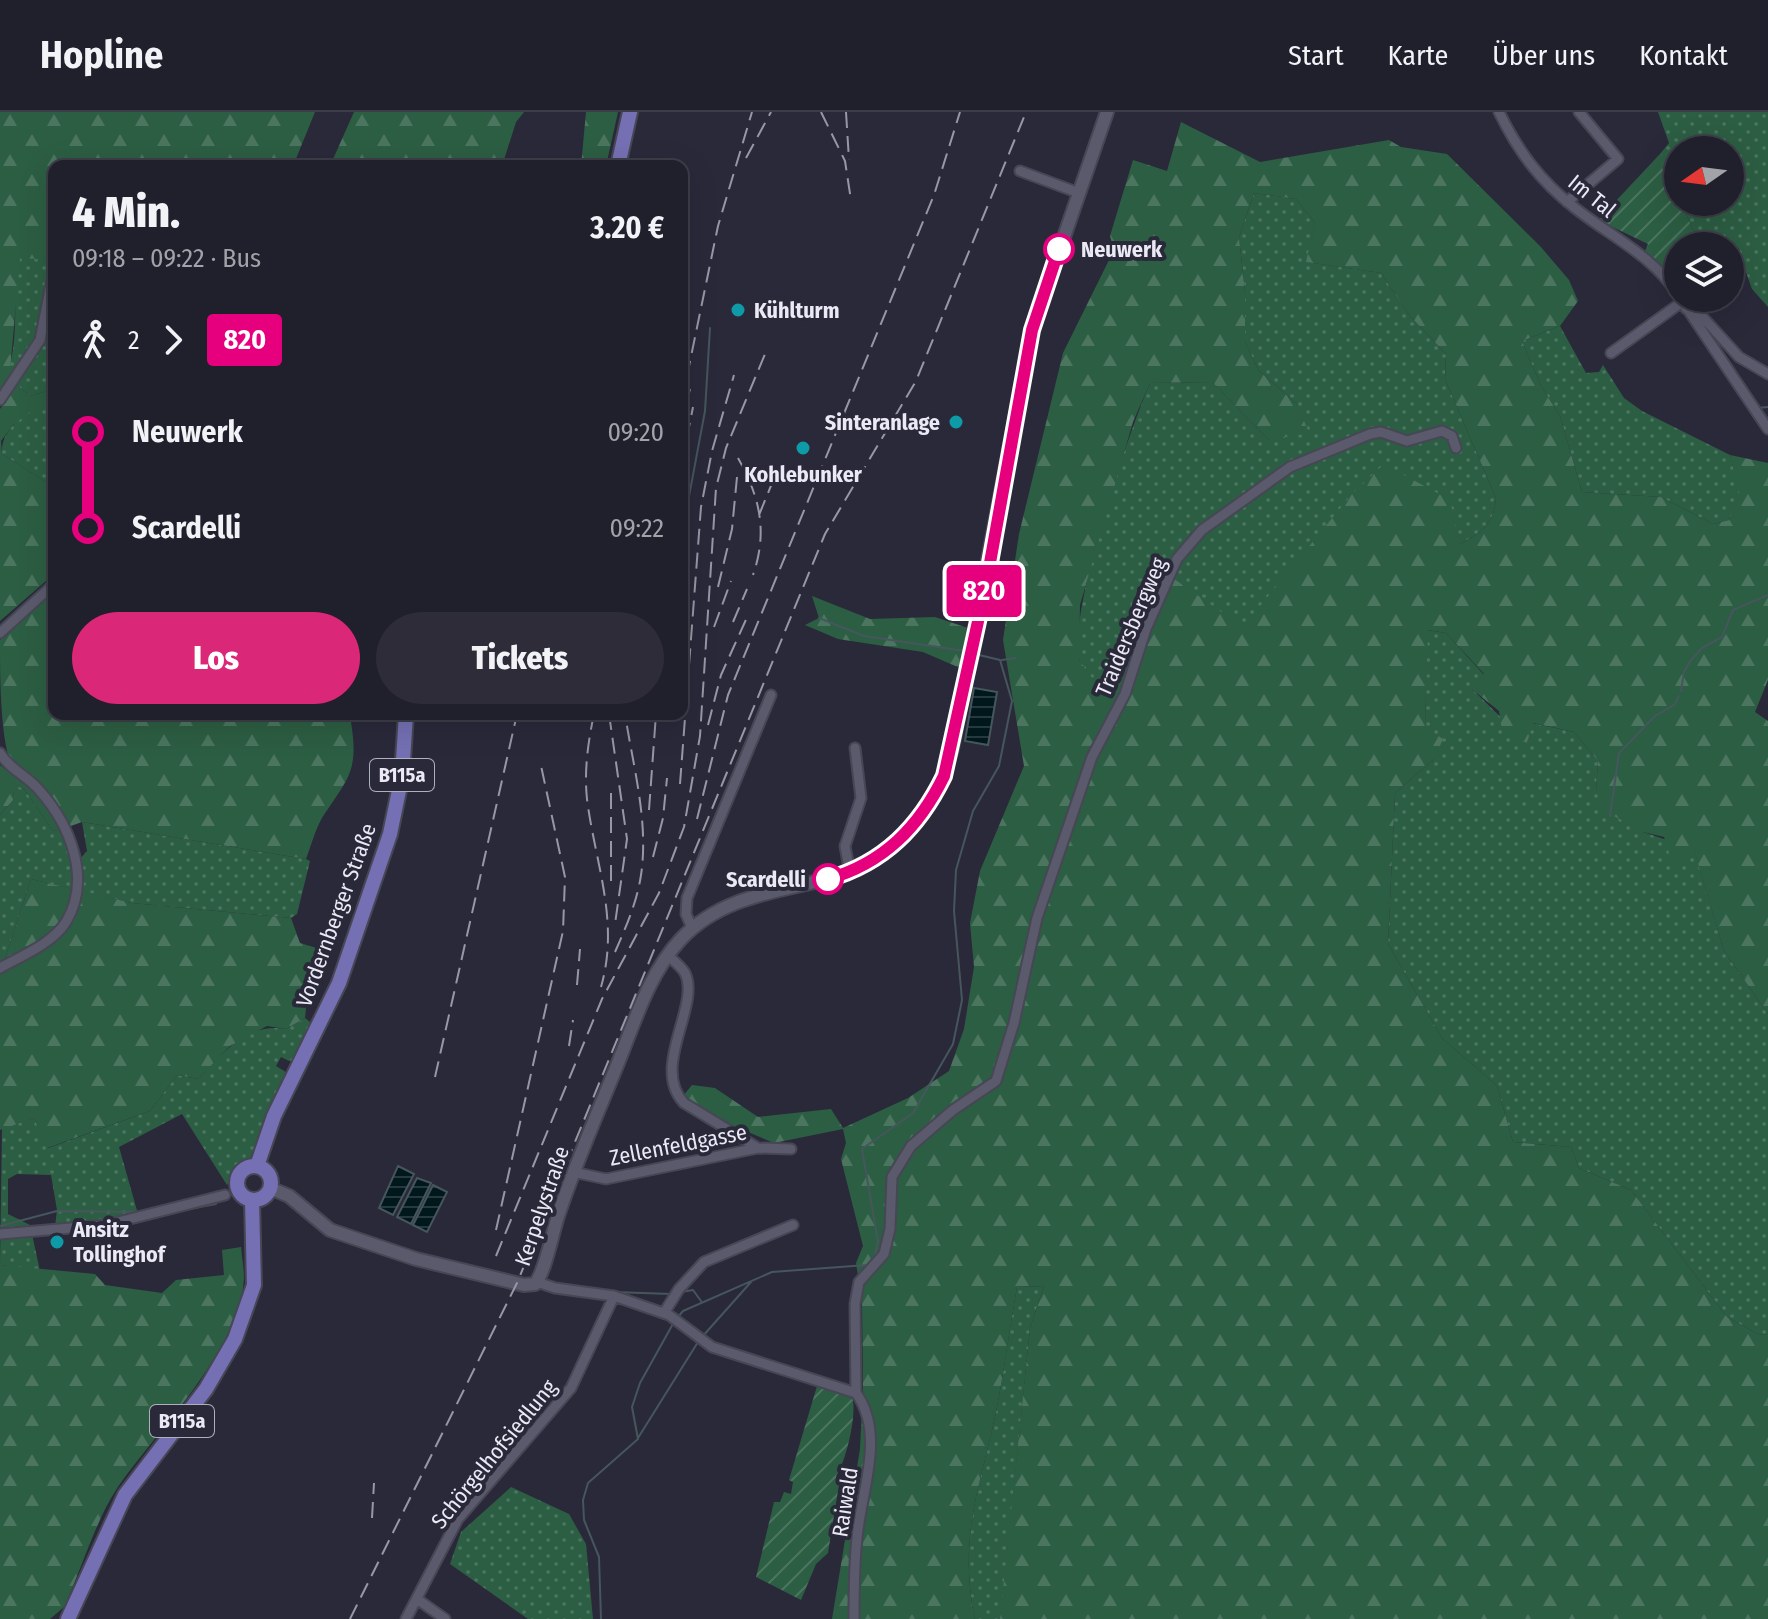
<!DOCTYPE html>
<html lang="de">
<meta charset="utf-8">
<style>
:root{--surface:#201f2c;--page:#2d2c38;--text:#f1f3f6;--muted:#a2a2a9;--line:#3d3d48;--accent:#db2777}
body{margin:0;font-family:"Fira Sans Condensed",sans-serif;background:var(--page);color:var(--text);height:100vh;display:flex;flex-direction:column;font-size:30px;white-space:nowrap}
*{box-sizing:border-box;margin:0}
p{font-size:26px;color:var(--muted)}
.icon{flex:none;width:44px;height:44px;fill:none;stroke:currentColor;stroke-width:2;stroke-linecap:round;stroke-linejoin:round}
.map{position:relative;flex:1;overflow:hidden}
.sheet{position:absolute;left:48px;top:48px;width:640px;height:560px;display:flex;flex-direction:column;background:var(--surface);border-radius:16px;box-shadow:0 8px 32px #0002,0 0 0 2px var(--line)}
.sheet>*{flex:none}
.badge{padding:0 16px;border-radius:6px;font-size:28px;line-height:52px}
.needle{width:52px;rotate:256deg}
.buttons{position:absolute;left:1664px;top:24px;display:grid;gap:16px}
.buttons a{display:grid;place-items:center;width:80px;height:80px;border-radius:50%;background:var(--surface);box-shadow:0 8px 32px #0002,0 0 0 2px var(--line);font-size:40px}
.map>.badge{position:absolute;translate:-50% -50%;box-shadow:0 0 0 4px #fff}
.legs{display:flex;align-items:center;gap:12px;height:88px;padding:0 24px;font-size:26px}
.legs p{margin-inline-start:auto}
.summary{display:flex;align-items:center;justify-content:space-between;height:136px;padding:0 24px}
h1{font-size:44px;font-weight:800;line-height:60px}
.cta{display:flex;gap:16px;margin-top:auto;padding:16px 24px}
.cta a{flex:1;height:92px;border-radius:48px;background:var(--accent);color:#fff;font-size:32px;font-weight:800;line-height:92px;text-align:center}
.cta a+a{background:var(--page);color:var(--text)}
ul{padding:0 24px;list-style:none}
li{display:flex;align-items:center;gap:28px;height:96px;font-size:30px}
li i{display:grid;place-items:center;width:12px;height:100%;margin:0 10px;background:currentColor}
li i::after{content:'';width:20px;height:20px;margin:-10px;border:6px solid;border-radius:50%;background:var(--surface)}
li p{margin-inline-start:auto}
li:first-child i{background:linear-gradient(#0000 50%,currentColor 0)}
li:last-child i{background:linear-gradient(currentColor 50%,#0000 0)}
header{display:flex;align-items:center;gap:48px;box-sizing:border-box;height:112px;padding:0 40px;background:var(--surface);border-bottom:2px solid var(--line)}
header strong{font-size:38px}
nav{display:flex;gap:44px;margin-inline-start:auto;font-size:28px}
.map>svg:first-child{display:block}
.grass{fill:url(#grass-dots)}
.forest{fill:url(#forest-firs);fill-rule:evenodd}
.garden{fill:url(#garden-furrows)}
.water{fill:url(#water-rules);stroke:#46565d;stroke-width:2}
.lines{fill:none;stroke-linecap:round;stroke-linejoin:round}
.stream{stroke:#46565d;stroke-width:2}
.minor-casing{stroke:#474654;stroke-width:13}
.secondary-casing{stroke:#474654;stroke-width:16}
.primary-casing{stroke:#474654;stroke-width:18}
.minor{stroke:#5b5a6d;stroke-width:9}
.secondary{stroke:#5b5a6d;stroke-width:12}
.primary{stroke:#7470b3;stroke-width:14}
.rail{stroke:#9897a5;stroke-width:2;stroke-dasharray:16 8;stroke-linecap:butt}
.line-1-casing{stroke:#fff;stroke-width:18}
.line-1{stroke:#e6007e;stroke-width:12}
.stop-1-dot{fill:#fff;stroke:#e6007e;stroke-width:4}
.culture-dot{fill:#0f9aa8;stroke:#2a293a;stroke-width:3}
.labels{text-anchor:middle;dominant-baseline:central;stroke-width:8;stroke-linejoin:round;paint-order:stroke}
.shield{fill:#2a293a;stroke:#b0afbd;stroke-width:2}
.shield-label{font-size:20px;font-weight:bold;fill:#eae9f5}
.street-label{font-size:22px;fill:#eae9f5;stroke:#2a293a}
.stop-label{font-size:22px;font-weight:bold;fill:#eae9f5;stroke:#2a293a;text-anchor:start}
.poi-label{font-size:22px;font-weight:bold;fill:#eae9f5;stroke:#2a293a;text-anchor:start}
</style>
<header>
<strong>Hopline</strong>
<nav><a>Start</a><a>Karte</a><a>Über uns</a><a>Kontakt</a></nav>
</header>
<div class="map">
<svg width="1768" height="1507" viewBox="0 0 1768 1507">
<defs>
<pattern id="grass-dots" width="8" height="8" patternUnits="userSpaceOnUse" patternTransform="scale(2)"><rect width="8" height="8" fill="#2c5e43"/><path d="M2 2h.1M6 6h.1" fill="none" stroke="#4b755f" stroke-width="1.8" stroke-linecap="round"/></pattern>
<pattern id="forest-firs" width="22" height="20" patternUnits="userSpaceOnUse" patternTransform="scale(2)"><rect width="22" height="20" fill="#2c5e43"/><path d="M5 1l3.5 6h-7zM16 11l3.5 6h-7z" fill="#4b755f"/></pattern>
<pattern id="garden-furrows" width="10" height="10" patternUnits="userSpaceOnUse" patternTransform="scale(2)"><rect width="10" height="10" fill="#2c5e43"/><path d="M-1 1l2-2M0 10L10 0M9 11l2-2" fill="none" stroke="#4b755f"/></pattern>
<pattern id="water-rules" width="6" height="5" patternUnits="userSpaceOnUse" patternTransform="scale(2)"><rect width="6" height="5" fill="#00171c"/><path d="M0 2.5h6" fill="none" stroke="#25393e"/></pattern>
</defs>
<rect width="100%" height="100%" fill="#2a293a"/>
<path class="grass" d="M 1658,0 L 1768,0 L 1768,195 L 1752,177 L 1737,135 L 1700,134 L 1681,90 L 1730,90 L 1730,38 L 1678,38 L 1678,81 L 1660,42 L 1669,31 Z
M 1254,81 L 1296,87 L 1315,111 L 1307,150 L 1381,161 L 1410,204 L 1446,242 L 1445,267 L 1496,386 C 1494,412 1482,420 1460,432 L 1287,465 L 1243,516 L 1107,587 C 1099,576 1082,560 1079,547 C 1068,500 1129,319 1150,271 L 1212,270 L 1269,328 L 1297,292 L 1259,259 L 1245,230 L 1245,180 L 1239,125 Z
M 20,145 L 54,148 L 54,154 L 39,224 L 5,278 L 1,276 C 23,236 10,188 20,145 Z
M 54,166 L 54,277 L 30,284 L 16,272 L 42,231 Z
M 1560,214 L 1586,261 L 1599,260 L 1603,253 L 1624,286 L 1642,299 L 1730,343 L 1741,384 L 1729,408 L 1713,412 L 1661,385 L 1582,380 L 1560,304 L 1541,274 L 1522,229 Z
M 54,282 L 54,375 L 2,342 C 0,313 33,298 54,282 Z
M 1427,518 L 1446,521 L 1484,563 L 1469,574 L 1527,631 L 1532,611 L 1574,620 L 1598,649 L 1596,679 L 1643,720 L 1694,737 L 1724,839 L 1768,902 L 1768,1223 L 1758,1222 L 1727,1205 L 1631,1078 L 1579,1056 L 1571,1035 L 1513,1030 L 1497,974 L 1442,926 L 1388,832 L 1395,681 L 1434,647 L 1425,615 Z
M 12,670 L 25,678 L 53,719 L 62,717 L 73,754 L 72,777 L 31,767 L 4,850 L 0,852 L 0,703 L 14,687 Z
M 82,710 L 306,747 L 310,749 L 297,802 L 291,806 L 132,791 L 79,779 L 79,748 L 87,739 Z
M 305,906 L 315,914 L 297,948 L 289,949 L 281,945 L 276,954 L 289,962 L 266,1005 L 251,1047 L 242,1052 L 227,1073 L 182,1002 L 119,1035 L 138,1102 L 125,1102 L 114,1110 L 55,1115 L 57,1098 L 51,1063 L 17,1062 L 8,1067 L 8,1102 L 30,1113 L 40,1159 L 0,1153 L 2,1016 L 34,1006 L 48,1036 L 150,999 L 177,963 L 198,967 C 223,941 247,910 286,917 Z
M 1044,1174 L 1030,1216 L 1002,1495 L 1000,1507 L 975,1507 C 957,1420 982,1373 998,1290 C 1005,1252 1010,1213 1017,1175 Z
M 511,1375 L 569,1402 L 586,1432 L 593,1507 L 528,1507 L 450,1452 L 461,1420 Z"/>
<path class="forest" d="M 0,0 L 315,0 L 293,54 L 54,54 L 54,148 L 20,146 L 10,259 L 0,278 Z
M 354,0 L 524,0 L 516,10 L 502,54 L 330,54 Z
M 586,0 L 618,0 L 606,54 L 581,54 Z
M 1181,10 L 1260,50 L 1389,28 L 1401,35 L 1447,42 L 1540,134 L 1569,168 L 1578,189 L 1560,214 L 1522,229 L 1541,274 L 1560,304 L 1582,380 L 1661,385 L 1713,412 L 1729,408 L 1740,384 L 1730,343 L 1768,351 L 1768,568 L 1755,600 L 1768,609 L 1768,902 L 1724,839 L 1694,738 L 1674,757 L 1664,725 L 1643,720 L 1603,698 L 1596,679 L 1598,649 L 1574,620 L 1533,611 L 1527,631 L 1502,619 L 1499,599 L 1468,574 L 1484,562 L 1446,521 L 1428,518 L 1425,615 L 1443,627 L 1434,647 L 1395,681 L 1388,832 L 1442,926 L 1497,974 L 1513,1030 L 1571,1035 L 1579,1056 L 1631,1078 L 1727,1205 L 1758,1222 L 1768,1223 L 1768,1507 L 1000,1507 L 1030,1216 L 1044,1174 L 1017,1175 C 1010,1214 1005,1252 998,1290 C 982,1373 957,1421 975,1507 L 832,1507 L 860,1337 L 863,1277 L 862,1188 L 856,1151 L 863,1134 L 841,1047 L 846,1031 L 843,1017 L 774,1031 L 727,1011 L 683,984 L 692,973 L 715,976 L 758,1005 L 831,997 L 843,1016 L 908,986 L 949,959 L 964,917 L 974,855 L 970,811 L 980,759 L 1024,654 L 1003,528 L 1019,422 L 1063,241 L 1114,138 L 1110,124 L 1133,48 L 1167,59 ZM 1254,81 L 1296,87 L 1315,111 L 1306,150 L 1381,161 L 1410,204 L 1446,242 L 1445,267 L 1496,386 C 1494,412 1482,420 1460,432 L 1450,388 L 1384,352 L 1352,382 L 1243,515 L 1167,462 L 1107,586 L 1079,548 L 1080,493 L 1133,310 L 1150,271 L 1212,270 L 1269,328 L 1309,321 L 1297,292 L 1259,259 L 1245,230 L 1245,180 L 1239,125 Z
M 16,272 L 30,284 L 54,277 L 54,282 L 13,313 L 1,329 L 2,342 L 54,375 L 54,462 L 0,509 L 0,297 Z
M 54,477 L 54,602 L 358,602 L 351,610 C 359,660 348,666 322,706 C 315,718 311,734 306,747 L 82,710 L 68,715 C 51,674 33,678 11,651 C 0,626 0,560 0,528 Z
M 812,484 L 870,507 L 935,505 L 968,516 L 960,556 L 923,540 L 838,527 L 805,513 L 819,506 Z
M 0,653 L 44,688 L 62,717 L 53,719 L 25,678 L 13,671 L 14,687 L 0,703 Z
M 31,767 L 132,791 L 291,806 L 300,831 L 320,837 L 308,873 L 305,906 L 286,917 L 267,914 L 230,934 L 198,967 L 177,963 L 150,999 L 47,1036 L 34,1006 L 0,1018 L 0,862 Z
M 241,1135 C 242,1145 244,1156 244,1166 C 240,1239 155,1320 116,1378 C 96,1408 80,1461 64,1495 L 50,1507 L 0,1507 L 0,1153 L 95,1162 L 105,1173 L 162,1181 L 176,1168 L 224,1163 L 222,1138 Z"/>
<path class="garden" d="M 1660,42 L 1666,48 L 1678,90 L 1681,90 L 1700,134 L 1678,134 L 1678,172 L 1666,157 L 1644,141 L 1648,132 L 1598,108 Z
M 820,1273 L 851,1282 C 859,1297 846,1350 836,1364 L 840,1367 L 828,1441 L 816,1452 L 801,1488 L 756,1465 L 774,1390 L 780,1390 L 784,1380 L 791,1382 L 793,1370 L 789,1368 L 817,1274 Z"/>
<path class="water" d="M 974,576 L 997,580 L 988,633 L 965,629 Z
M 398,1054 L 414,1062 L 393,1103 L 379,1096 Z
M 417,1066 L 431,1071 L 411,1112 L 397,1105 Z
M 433,1073 L 447,1080 L 427,1120 L 413,1113 Z"/>
<g class="lines">
<path class="stream" d="M 1757,296 L 1768,295
M 684,411 L 705,299 L 710,216
M 819,506 L 864,524 L 965,539
M 1002,548 L 1016,546
M 1681,579 L 1684,560 L 1691,548 L 1702,536 L 1722,525 L 1733,498 L 1768,483
M 1610,704 L 1619,641 L 1655,604 L 1674,593 L 1679,584
M 184,1098 L 216,1092
M 0,1114 L 57,1099 L 143,1100
M 494,1160 L 506,1162
M 614,1180 L 671,1182
M 681,1180 L 693,1178 L 701,1189
M 678,1205 L 683,1199 L 772,1160 L 867,1153 L 875,1143 L 878,1130 L 862,1037 L 913,1001 L 953,932 L 962,888 L 954,799 L 956,758 L 973,699 L 999,654 L 1012,589 L 1000,548 L 975,542
M 702,1225 L 751,1170
M 638,1326 L 698,1230
M 601,1507 L 599,1445 L 584,1408 L 583,1388 L 588,1371 L 638,1327 L 632,1295 L 640,1271 L 674,1210"/>
<g class="minor-casing">
<path id="minor" d="M 1499,0 C 1518,39 1540,69 1575,96 C 1610,124 1654,144 1678,183
M 1020,59 L 1079,81
M 1567,90 L 1618,47 L 1579,0
M 1680,186 L 1768,317
M 1686,197 L 1699,201 L 1739,245 L 1768,262
M 1611,241 L 1682,190
M 0,288 L 40,228 L 54,157
M 0,521 L 54,472
M 0,641 C 10,658 28,664 40,679 C 70,713 92,767 66,810 C 52,832 21,844 0,856
M 850,761 L 845,734 L 861,686 L 855,636
M 692,816 L 686,802 L 687,786 L 771,583
M 667,843 C 674,849 681,854 685,861 C 701,894 650,955 684,991 L 758,1036
M 573,1060 L 606,1067 L 758,1036 L 791,1037
M 0,1122 L 106,1113 L 225,1083
M 614,1184 L 669,1203 L 712,1235 L 856,1281
M 664,1201 L 679,1177 L 704,1150 L 793,1113
M 856,1281 L 855,1192 L 859,1170 L 884,1142 L 890,1117 L 892,1065 L 911,1034 L 953,998 L 996,969 L 1014,911 L 1037,806 L 1092,645 L 1125,582 L 1146,517 L 1177,447 L 1202,418 L 1290,355 L 1370,322 L 1381,320 L 1407,329 L 1442,319 L 1452,324 L 1456,336
M 417,1487 L 445,1507
M 406,1507 L 458,1407 L 571,1276 L 614,1184 L 555,1176 L 537,1170
M 854,1507 C 854,1480 854,1453 857,1426 C 861,1380 886,1322 856,1281"/>
</g>
<g class="secondary-casing">
<path id="secondary" d="M 270,1076 L 289,1084 L 330,1118 L 416,1147 L 524,1173 L 535,1172 C 546,1159 553,1116 560,1098 C 577,1048 598,1000 618,951 C 635,909 649,861 681,827 C 715,791 760,782 806,772 C 886,755 929,714 952,637 L 1032,218 L 1107,0"/>
</g>
<g class="primary-casing">
<path id="primary" d="M 618,54 L 630,0
M 257,1054 L 274,1004 L 339,871 L 390,722 L 402,664 L 406,602
M237 1071a17 17 0 1 1 34 0a17 17 0 1 1-34 0Z
M 68,1507 L 125,1383 L 206,1277 L 235,1227 L 254,1173 L 252,1088"/>
</g>
<use href="#minor" class="minor"/>
<use href="#secondary" class="secondary"/>
<use href="#primary" class="primary"/>
<path class="rail" d="M 821,0 L 845,49 L 851,88
M 846,0 L 849,48
M 746,46 L 771,0
M 682,288 L 718,114 L 752,0
M 682,308 L 690,277
M 738,346 C 760,385 768,420 753,463
M 682,350 L 693,295
M 759,403 L 777,359
M 682,448 L 686,423
M 718,475 L 732,417 L 737,365
M 733,510 L 747,477
M 714,515 L 731,469
M 594,602 C 588,630 584,659 587,687 C 595,751 620,809 601,875
M 609,602 L 627,727 L 615,812
M 708,613 L 721,563 L 749,501
M 680,672 L 701,395 L 712,339 L 734,263
M 611,681 L 611,769
M 649,698 L 656,602
M 697,707 L 728,583 L 934,83 L 960,0
M 653,745 L 663,706 L 667,666
M 615,840 C 626,815 637,790 641,763 C 649,710 633,654 625,602
M 577,873 L 580,837
M 569,934 L 573,908
M 435,965 L 517,602
M 496,1118 L 563,819 L 565,765 L 540,649
M 496,1144 L 602,887 L 659,781 L 684,715 L 700,624 L 716,376 L 726,336 L 765,242
M 372,1406 L 374,1371
M 350,1507 L 517,1171 L 825,422 L 916,269 L 1026,0"/>
</g>
<g class="lines">
<g class="line-1-casing">
<path id="line-1" d="M 828,767 C 884,751 919,715 944,664 L 986,473 L 1032,218 L 1059,137"/>
</g>
<use href="#line-1" class="line-1"/>
</g>
<g class="stop-1-dot">
<circle cx="1059" cy="137" r="14"/>
<circle cx="828" cy="767" r="14"/>
</g>
<g class="culture-dot">
<circle cx="738" cy="198" r="8"/>
<circle cx="956" cy="310" r="8"/>
<circle cx="803" cy="336" r="8"/>
<circle cx="57" cy="1130" r="8"/>
</g>
<g class="labels">
<g class="shield">
<rect x="370" y="647" width="64" height="32" rx="6"/>
<rect x="150" y="1293" width="64" height="32" rx="6"/>
</g>
<g class="shield-label">
<text x="402" y="663">B115a</text>
<text x="182" y="1309">B115a</text>
</g>
<g class="street-label">
<text transform="translate(1592 84) rotate(39)">Im Tal</text>
<text transform="translate(1131 515) rotate(-67)">Traidersbergweg</text>
<text transform="translate(336 803) rotate(-70)">Vordernberger Straße</text>
<text transform="translate(678 1033) rotate(-11)">Zellenfeldgasse</text>
<text transform="translate(542 1094) rotate(-71)">Kerpelystraße</text>
<text transform="translate(494 1342) rotate(-51)">Schörgelhofsiedlung</text>
<text transform="translate(845 1390) rotate(-81)">Raiwald</text>
</g>
<g class="stop-label">
<text x="1081" y="137">Neuwerk</text>
<text x="806" y="767" text-anchor="end">Scardelli</text>
</g>
<g class="poi-label">
<text x="754" y="198">Kühlturm</text>
<text x="940" y="310" text-anchor="end">Sinteranlage</text>
<text x="803" y="362" text-anchor="middle">Kohlebunker</text>
<text x="73" y="1117">Ansitz<tspan x="73" dy="25">Tollinghof</tspan></text>
</g>
</g>
</svg>
<div class="buttons">
<a><svg class="needle" viewBox="-14 -14 28 28"><path d="M0-13l5 13h-10z" fill="#e53935"/><path d="M0 13l5-13h-10z" fill="#a2a2a9"/></svg></a>
<a><svg class="icon" aria-label="layers" viewBox="0 0 24 24"><path d="M12 4l9 5-9 5-9-5zM3 14l9 5 9-5"/></svg></a>
</div>
<b class="badge" style="left:984px;top:479px;background:#e6007e;color:#fff">820</b>
<section class="sheet">
<div class="summary"><div><h1>4 Min.</h1><p>09:18 – 09:22 · Bus</p></div><b>3.20 €</b></div>
<div class="legs"><svg class="icon" aria-label="walk" viewBox="0 0 24 24"><circle cx="13" cy="4" r="2"/><path d="M13 8l-2 6 4 7M11 14l-3 7M7 12l3-4h3l4 4"/></svg>2<svg class="icon" aria-label="forward" viewBox="0 0 24 24"><path d="M9 5l7 7-7 7"/></svg><b class="badge" style="background:#e6007e;color:#fff">820</b></div>
<ul>
<li><i style="color:#e6007e"></i><b>Neuwerk</b><p>09:20</p></li>
<li><i style="color:#e6007e"></i><b>Scardelli</b><p>09:22</p></li>
</ul>
<div class="cta"><a>Los</a><a>Tickets</a></div>
</section>
</div>
